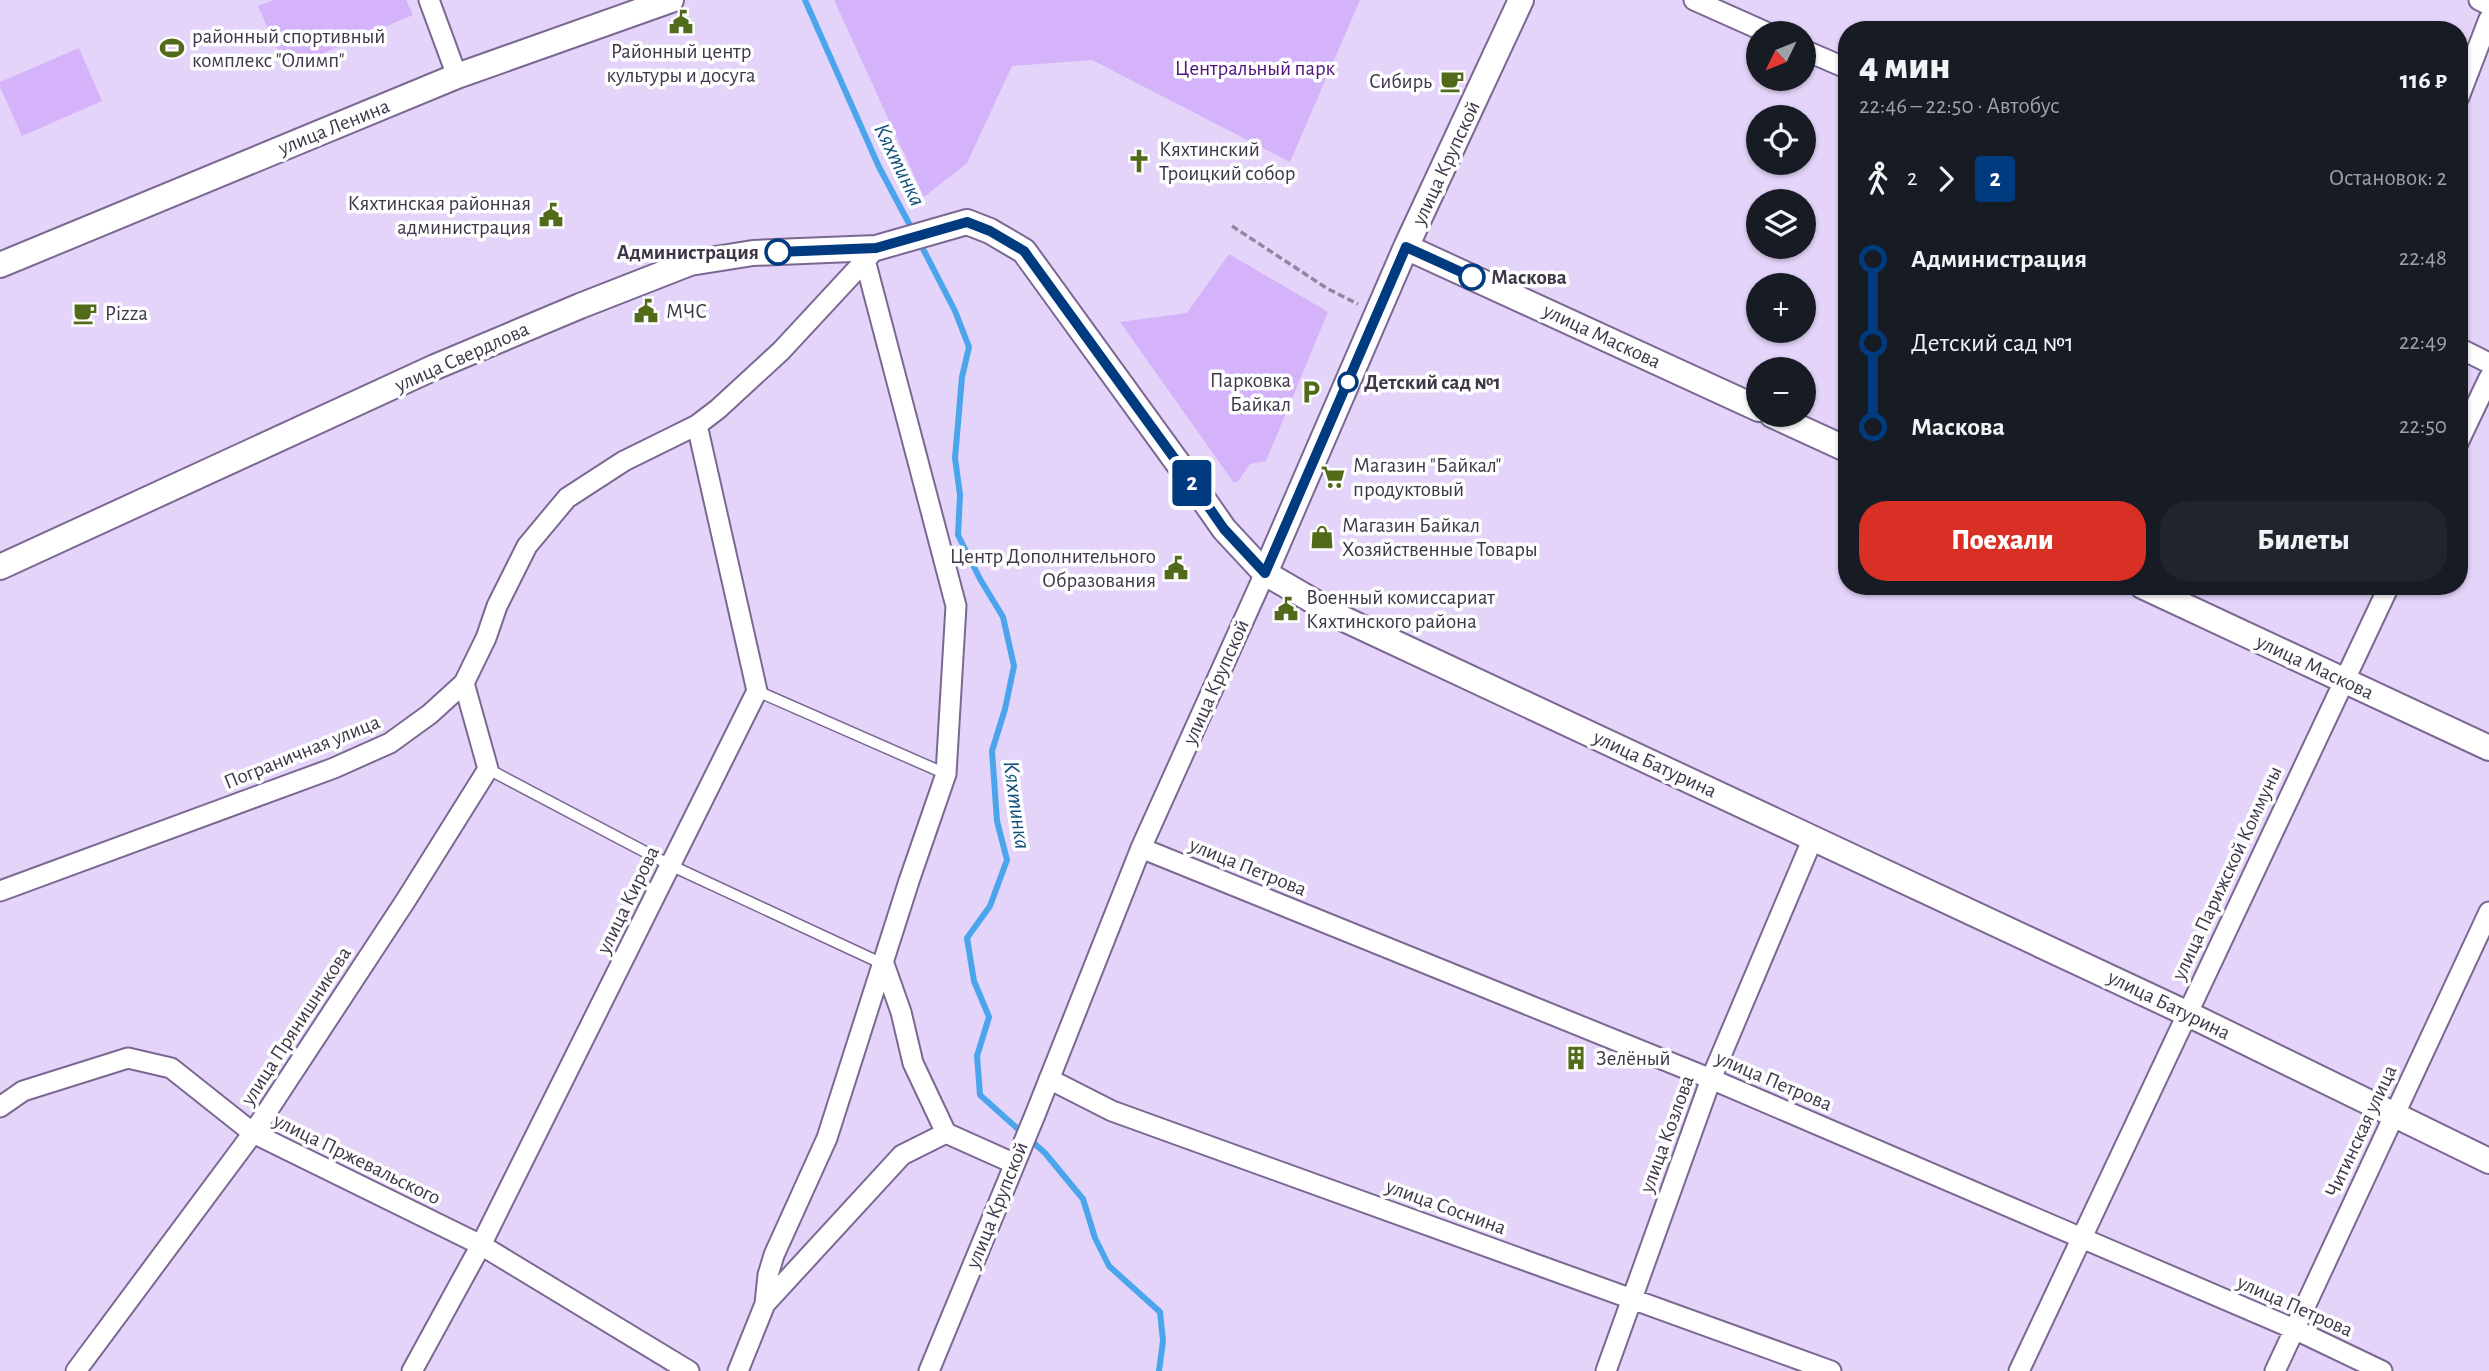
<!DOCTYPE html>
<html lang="ru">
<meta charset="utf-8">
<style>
:root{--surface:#171b24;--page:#20242c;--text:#f1f3f6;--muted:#9ea1a6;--accent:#d93025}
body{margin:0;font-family:"Alegreya Sans",sans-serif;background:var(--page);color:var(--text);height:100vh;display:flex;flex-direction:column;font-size:26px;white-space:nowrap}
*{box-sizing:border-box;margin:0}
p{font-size:23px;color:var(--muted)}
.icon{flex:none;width:38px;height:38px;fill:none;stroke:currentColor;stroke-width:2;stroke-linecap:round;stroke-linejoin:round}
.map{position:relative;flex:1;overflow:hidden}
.details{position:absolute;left:1838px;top:21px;width:630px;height:574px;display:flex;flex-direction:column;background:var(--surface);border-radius:28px;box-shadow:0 2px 5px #0004}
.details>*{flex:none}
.badge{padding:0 14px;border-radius:5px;font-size:24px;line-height:46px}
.needle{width:46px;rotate:227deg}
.tools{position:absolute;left:1746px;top:21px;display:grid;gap:14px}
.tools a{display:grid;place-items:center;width:70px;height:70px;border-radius:50%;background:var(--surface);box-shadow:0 2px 5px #0004;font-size:35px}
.map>.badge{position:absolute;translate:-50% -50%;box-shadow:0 0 0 4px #fff}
.legs{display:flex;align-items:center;gap:10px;height:77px;padding:0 21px;font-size:23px}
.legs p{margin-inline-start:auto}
.summary{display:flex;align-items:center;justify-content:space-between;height:119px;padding:0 21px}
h1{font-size:38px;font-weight:800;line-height:52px}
.primary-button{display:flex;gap:14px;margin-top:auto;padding:14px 21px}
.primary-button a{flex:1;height:80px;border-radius:28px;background:var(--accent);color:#fff;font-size:28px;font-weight:800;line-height:80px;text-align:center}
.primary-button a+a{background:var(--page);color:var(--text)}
ul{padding:0 21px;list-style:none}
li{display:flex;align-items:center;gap:24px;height:84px;font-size:26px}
li i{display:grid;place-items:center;width:10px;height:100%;margin:0 9px;background:currentColor}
li i::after{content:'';width:18px;height:18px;margin:-9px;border:5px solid;border-radius:50%;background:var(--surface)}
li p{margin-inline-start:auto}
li:first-child i{background:linear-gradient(#0000 50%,currentColor 0)}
li:last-child i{background:linear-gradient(currentColor 50%,#0000 0)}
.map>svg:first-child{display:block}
.green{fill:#d4b3fb}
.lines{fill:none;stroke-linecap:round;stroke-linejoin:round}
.stream{stroke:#4ba5ec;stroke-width:6}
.service-casing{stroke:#7b6892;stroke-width:13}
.minor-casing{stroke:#7b6892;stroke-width:23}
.tertiary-casing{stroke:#7b6892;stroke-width:28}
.path{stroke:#9285a1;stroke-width:3.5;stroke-dasharray:7 3.5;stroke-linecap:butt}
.service{stroke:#fff;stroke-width:10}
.minor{stroke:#fff;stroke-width:19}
.tertiary{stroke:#fff;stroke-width:24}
.line-1-casing{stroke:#fff;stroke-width:16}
.line-1{stroke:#003b80;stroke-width:10}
.stop-1-dot{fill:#fff;stroke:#003b80;stroke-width:3.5}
.labels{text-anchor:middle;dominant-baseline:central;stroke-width:7;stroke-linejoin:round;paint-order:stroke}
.poi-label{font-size:21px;fill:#3f3749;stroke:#fefefe;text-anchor:start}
.park-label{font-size:21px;fill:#50127e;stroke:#fefefe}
.street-label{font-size:21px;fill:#3f3749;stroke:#fefefe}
.stop-label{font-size:21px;font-weight:bold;fill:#3f3749;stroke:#fefefe;text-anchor:start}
.water-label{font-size:23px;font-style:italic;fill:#0d507e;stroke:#fefefe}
</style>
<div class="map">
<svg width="2489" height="1371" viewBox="0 0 2489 1371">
<rect width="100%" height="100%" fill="#e5d4fa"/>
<path class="green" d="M 274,0 L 406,0 L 413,15 L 286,69 L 258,6 Z
M 834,0 L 1360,0 L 1290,162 L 1092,60 L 1012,66 L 967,163 L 924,197 Z
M 79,48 L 102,101 L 22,136 L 0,87 L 0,82 Z
M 1229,254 L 1328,312 L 1266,461 L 1250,464 L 1238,481 L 1234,483 L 1120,322 L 1187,313 Z"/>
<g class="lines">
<path class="stream" d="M 805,0 L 879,167 L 913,231
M 919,241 L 955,311 L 969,347 L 962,377 L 955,458 L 960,495 L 958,535 L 980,579 L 1003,617 L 1014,666 L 1005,709 L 992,751 L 997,821 L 1007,860 L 990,906 L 967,938 L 974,981 L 989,1017 L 977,1056 L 980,1095 L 1045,1153 L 1083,1199 L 1095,1238 L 1109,1266 L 1160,1312 L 1163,1341 L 1159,1371"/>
<g class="service-casing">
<path id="service" d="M 757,691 L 946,774
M 488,769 L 670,865 L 883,964"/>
</g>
<g class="minor-casing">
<path id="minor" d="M 429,0 L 457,76
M 1694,0 L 1768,33
M 2479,0 L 2489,5
M 1804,50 L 1846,68
M 2459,97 L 2489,19
M 2459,348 L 2489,363
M 2459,441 L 2489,378
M 1141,848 L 1711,1079 L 2294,1329 L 2382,1371
M 0,891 L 334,768 L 390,743 L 430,714 L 464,683 L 486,638 L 497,606 L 527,546 L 567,498 L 624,461 L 697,425 L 718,409 L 781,351 L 871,254
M 884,964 L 901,1012 L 913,1063 L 946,1133 L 1013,1163
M 1049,1079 L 1112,1111 L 1831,1371
M 0,1107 L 23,1091 L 128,1058 L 171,1068 L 253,1133 L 481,1245 L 689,1371
M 765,1304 L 902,1155 L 946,1133
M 76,1371 L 253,1133 L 406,900 L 488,769 L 464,683
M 412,1371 L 481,1245 L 757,691 L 697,425
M 738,1371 L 765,1304 L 768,1275 L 774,1255 L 827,1138 L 909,881 L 946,774 L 956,606 L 865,260
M 929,1371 L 1035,1115 L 1141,848 L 1265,573
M 1606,1371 L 1711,1079 L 1813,838
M 2019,1371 L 2389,586
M 2275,1371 L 2489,912"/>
</g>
<g class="tertiary-casing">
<path id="tertiary" d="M 1406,247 L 1759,409
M 0,265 L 457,76 L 671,0
M 1772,415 L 1846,449
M 0,567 L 435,367 L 580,306 L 690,263 L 753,253 L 876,248 L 967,222 L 990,231 L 1024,251 L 1185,473 L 1224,529 L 1265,573 L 1344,619 L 2186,1013 L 2489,1161
M 1265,573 L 1406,247 L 1521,0
M 2142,586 L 2489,748"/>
</g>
<path class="path" d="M 1232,226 L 1328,289 L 1358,304"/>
<use href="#service" class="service"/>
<use href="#minor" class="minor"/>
<use href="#tertiary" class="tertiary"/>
</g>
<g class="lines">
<g class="line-1-casing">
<path id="line-1" d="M 778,252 L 876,248 L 967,222 L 990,231 L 1024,251 L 1185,473 L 1224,529 L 1265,573 L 1406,247 L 1472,277"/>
</g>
<use href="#line-1" class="line-1"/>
</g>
<defs>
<g id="civic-bare" transform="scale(1.89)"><path d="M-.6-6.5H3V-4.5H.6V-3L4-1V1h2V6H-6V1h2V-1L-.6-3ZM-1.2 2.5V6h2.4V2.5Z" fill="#526b1b" stroke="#fefefe" stroke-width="2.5" paint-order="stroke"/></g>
<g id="stadium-bare" transform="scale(1.89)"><path d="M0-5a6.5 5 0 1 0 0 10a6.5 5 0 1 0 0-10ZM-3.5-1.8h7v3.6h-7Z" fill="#526b1b" stroke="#fefefe" stroke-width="2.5" paint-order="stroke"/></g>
<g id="cafe-bare" transform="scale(1.89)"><path d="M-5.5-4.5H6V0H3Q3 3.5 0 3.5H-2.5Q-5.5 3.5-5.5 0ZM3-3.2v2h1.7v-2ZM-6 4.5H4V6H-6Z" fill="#526b1b" stroke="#fefefe" stroke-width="2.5" paint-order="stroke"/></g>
<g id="church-bare" transform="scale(1.89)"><path d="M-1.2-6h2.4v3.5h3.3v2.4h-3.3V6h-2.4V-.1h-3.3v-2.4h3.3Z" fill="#526b1b" stroke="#fefefe" stroke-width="2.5" paint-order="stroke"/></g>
<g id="parking-bare" transform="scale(1.89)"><path d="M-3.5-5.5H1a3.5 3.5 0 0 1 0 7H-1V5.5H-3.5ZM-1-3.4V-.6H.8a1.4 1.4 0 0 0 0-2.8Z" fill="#526b1b" stroke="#fefefe" stroke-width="2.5" paint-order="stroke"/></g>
<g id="supermarket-bare" transform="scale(1.89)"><path d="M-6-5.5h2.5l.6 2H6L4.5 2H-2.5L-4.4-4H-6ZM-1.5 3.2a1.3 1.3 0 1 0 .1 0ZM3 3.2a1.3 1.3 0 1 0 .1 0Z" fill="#526b1b" stroke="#fefefe" stroke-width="2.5" paint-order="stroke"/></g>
<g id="shop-bare" transform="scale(1.89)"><path d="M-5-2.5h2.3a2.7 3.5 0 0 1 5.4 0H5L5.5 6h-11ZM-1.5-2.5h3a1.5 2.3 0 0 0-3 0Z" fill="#526b1b" stroke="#fefefe" stroke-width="2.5" paint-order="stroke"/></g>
<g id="building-bare" transform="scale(1.89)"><path d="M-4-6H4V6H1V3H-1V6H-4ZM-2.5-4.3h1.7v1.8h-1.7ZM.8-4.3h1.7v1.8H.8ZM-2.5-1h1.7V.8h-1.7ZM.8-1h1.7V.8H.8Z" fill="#526b1b" stroke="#fefefe" stroke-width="2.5" paint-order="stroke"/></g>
</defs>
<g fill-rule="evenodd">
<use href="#civic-bare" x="681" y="22"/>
<use href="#stadium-bare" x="172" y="48"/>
<use href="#cafe-bare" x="1452" y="81"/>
<use href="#church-bare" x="1139" y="161"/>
<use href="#civic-bare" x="551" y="215"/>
<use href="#civic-bare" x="646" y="311"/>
<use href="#cafe-bare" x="85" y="313"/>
<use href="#parking-bare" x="1311" y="392"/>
<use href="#supermarket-bare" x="1333" y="477"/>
<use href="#shop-bare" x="1322" y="537"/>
<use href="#civic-bare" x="1176" y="568"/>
<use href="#civic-bare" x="1286" y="609"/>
<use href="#building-bare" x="1576" y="1058"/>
</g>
<g class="stop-1-dot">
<circle cx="778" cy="252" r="12"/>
<circle cx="1472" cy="277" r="12"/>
<circle cx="1348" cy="382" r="9"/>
</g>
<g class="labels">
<g class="poi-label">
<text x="192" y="36">районный спортивный<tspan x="192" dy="24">комплекс "Олимп"</tspan></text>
<text x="681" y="51" text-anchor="middle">Районный центр<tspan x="681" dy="24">культуры и досуга</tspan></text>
<text x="1432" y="81" text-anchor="end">Сибирь</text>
<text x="1159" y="149">Кяхтинский<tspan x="1159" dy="24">Троицкий собор</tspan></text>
<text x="531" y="203" text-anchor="end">Кяхтинская районная<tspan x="531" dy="24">администрация</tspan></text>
<text x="666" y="311">МЧС</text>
<text x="105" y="313">Pizza</text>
<text x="1291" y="380" text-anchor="end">Парковка<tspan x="1291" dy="24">Байкал</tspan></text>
<text x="1353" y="465">Магазин "Байкал"<tspan x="1353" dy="24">продуктовый</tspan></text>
<text x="1342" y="525">Магазин Байкал<tspan x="1342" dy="24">Хозяйственные Товары</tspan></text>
<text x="1156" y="556" text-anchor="end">Центр Дополнительного<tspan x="1156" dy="24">Образования</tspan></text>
<text x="1306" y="597">Военный комиссариат<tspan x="1306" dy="24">Кяхтинского района</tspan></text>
<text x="1596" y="1058">Зелёный</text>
</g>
<g class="park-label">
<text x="1255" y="68">Центральный парк</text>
</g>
<g class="street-label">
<text transform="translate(334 127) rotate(-22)">улица Ленина</text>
<text transform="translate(1446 163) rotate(-65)">улица Крупской</text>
<text transform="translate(1602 336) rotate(25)">улица Маскова</text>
<text transform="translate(462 357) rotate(-24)">улица Свердлова</text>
<text transform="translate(2315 667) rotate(25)">улица Маскова</text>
<text transform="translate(1216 682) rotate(-66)">улица Крупской</text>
<text transform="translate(302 752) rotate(-22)">Пограничная улица</text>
<text transform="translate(1655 764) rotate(25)">улица Батурина</text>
<text transform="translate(1248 867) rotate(22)">улица Петрова</text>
<text transform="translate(2227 873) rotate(-65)">улица Парижской Коммуны</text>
<text transform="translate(628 900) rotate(-64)">улица Кирова</text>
<text transform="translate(2169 1005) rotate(26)">улица Батурина</text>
<text transform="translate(296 1026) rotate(-57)">улица Прянишникова</text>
<text transform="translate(1774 1081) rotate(23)">улица Петрова</text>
<text transform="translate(2361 1131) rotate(-65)">Читинская улица</text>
<text transform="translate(1667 1134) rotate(-70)">улица Козлова</text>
<text transform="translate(357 1159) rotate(26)">улица Пржевальского</text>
<text transform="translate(997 1205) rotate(-68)">улица Крупской</text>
<text transform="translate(1446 1207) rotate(20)">улица Соснина</text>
<text transform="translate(2295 1306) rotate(24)">улица Петрова</text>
</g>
<g class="stop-label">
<text x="759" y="252" text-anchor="end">Администрация</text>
<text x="1491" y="277">Маскова</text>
<text x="1364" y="382">Детский сад №1</text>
</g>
<g class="water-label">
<text transform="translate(899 165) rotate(64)">Кяхтинка</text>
<text transform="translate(1016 805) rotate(82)">Кяхтинка</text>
</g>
</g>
</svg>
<div class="tools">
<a><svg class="needle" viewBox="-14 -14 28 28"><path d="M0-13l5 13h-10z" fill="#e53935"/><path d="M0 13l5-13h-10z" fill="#9ea1a6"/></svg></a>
<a><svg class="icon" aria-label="locate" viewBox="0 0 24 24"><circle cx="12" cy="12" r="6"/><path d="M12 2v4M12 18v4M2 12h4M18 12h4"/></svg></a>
<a><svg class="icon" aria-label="layers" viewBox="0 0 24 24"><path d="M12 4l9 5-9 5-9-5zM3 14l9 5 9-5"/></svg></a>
<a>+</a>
<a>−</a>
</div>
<b class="badge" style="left:1192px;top:483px;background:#003b80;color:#fff">2</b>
<section class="details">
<div class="summary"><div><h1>4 мин</h1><p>22:46 – 22:50 · Автобус</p></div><b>116 ₽</b></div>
<div class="legs"><svg class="icon" aria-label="walk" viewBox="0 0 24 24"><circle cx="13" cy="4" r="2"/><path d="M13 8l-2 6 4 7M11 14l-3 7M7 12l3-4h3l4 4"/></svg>2<svg class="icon" aria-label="forward" viewBox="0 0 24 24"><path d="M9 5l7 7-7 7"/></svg><b class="badge" style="background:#003b80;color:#fff">2</b><p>Остановок: 2</p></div>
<ul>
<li><i style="color:#003b80"></i><b>Администрация</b><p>22:48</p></li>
<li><i style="color:#003b80"></i><span>Детский сад №1</span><p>22:49</p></li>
<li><i style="color:#003b80"></i><b>Маскова</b><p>22:50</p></li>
</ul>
<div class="primary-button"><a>Поехали</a><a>Билеты</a></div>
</section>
</div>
